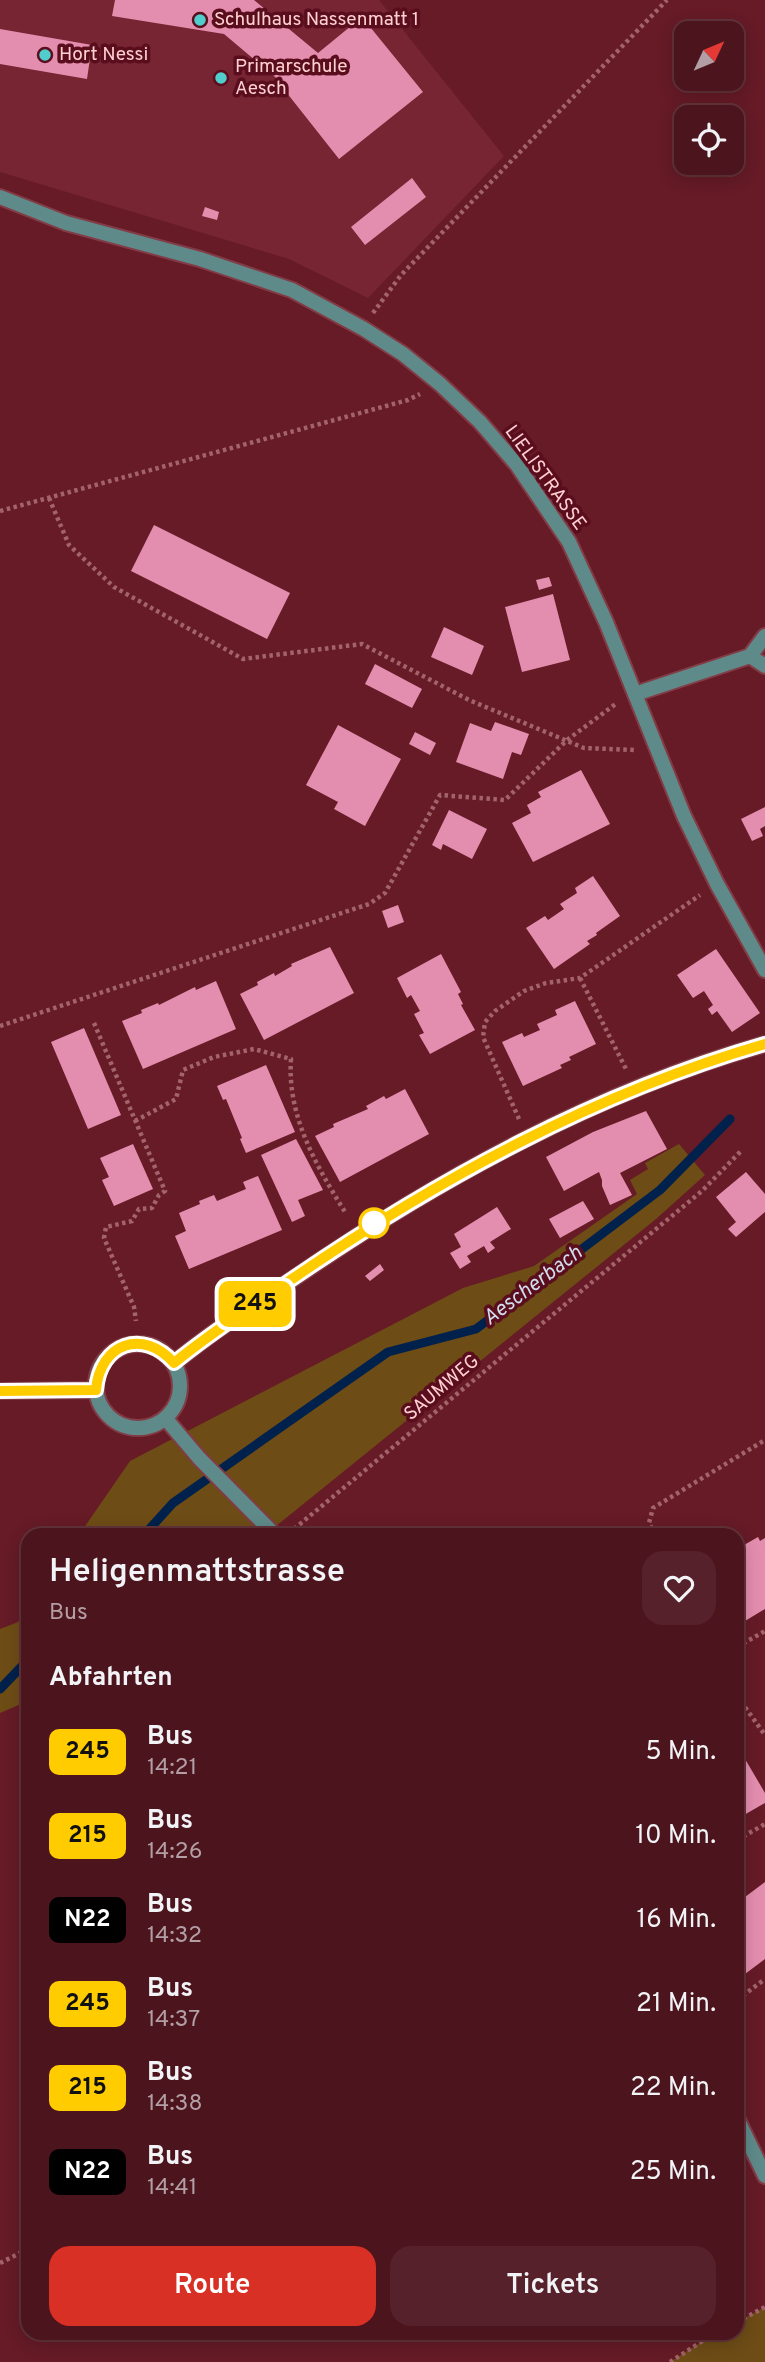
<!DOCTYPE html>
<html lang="de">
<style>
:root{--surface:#4c141d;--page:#56212a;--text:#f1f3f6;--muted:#b29ea4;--line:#63333b;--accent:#d93025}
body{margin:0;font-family:Overpass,sans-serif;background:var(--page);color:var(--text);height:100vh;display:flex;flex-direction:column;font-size:26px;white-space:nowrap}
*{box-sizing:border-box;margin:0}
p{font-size:23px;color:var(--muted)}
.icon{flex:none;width:38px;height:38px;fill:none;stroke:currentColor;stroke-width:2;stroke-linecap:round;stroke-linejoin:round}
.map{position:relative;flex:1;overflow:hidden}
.side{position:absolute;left:21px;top:1528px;width:723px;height:812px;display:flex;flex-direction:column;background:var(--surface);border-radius:21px;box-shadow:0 4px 18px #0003,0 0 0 2px var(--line)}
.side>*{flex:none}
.badge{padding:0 14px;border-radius:10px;font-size:24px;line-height:46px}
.needle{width:46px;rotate:46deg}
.fabs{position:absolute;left:674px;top:21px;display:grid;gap:14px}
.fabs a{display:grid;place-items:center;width:70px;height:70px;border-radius:14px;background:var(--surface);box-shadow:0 4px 18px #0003,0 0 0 2px var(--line);font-size:35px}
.map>.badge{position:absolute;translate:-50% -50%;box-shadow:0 0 0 4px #fff}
h2{padding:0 28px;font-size:26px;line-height:63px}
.round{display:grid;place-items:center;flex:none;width:74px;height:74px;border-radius:21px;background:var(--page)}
.overview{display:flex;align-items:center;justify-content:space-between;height:119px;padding:0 28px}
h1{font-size:33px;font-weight:600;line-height:52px}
.primary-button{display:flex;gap:14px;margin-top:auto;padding:14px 28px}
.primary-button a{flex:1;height:80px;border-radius:21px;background:var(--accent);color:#fff;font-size:28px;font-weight:600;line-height:80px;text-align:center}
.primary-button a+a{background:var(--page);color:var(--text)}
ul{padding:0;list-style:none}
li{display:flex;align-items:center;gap:21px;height:84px;padding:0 28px}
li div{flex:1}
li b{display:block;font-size:26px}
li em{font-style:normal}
li .badge{min-width:77px;font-weight:700;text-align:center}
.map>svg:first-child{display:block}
.built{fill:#772433}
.green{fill:#6e4c16}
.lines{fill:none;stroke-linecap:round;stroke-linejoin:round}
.stream{stroke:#00214c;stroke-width:9}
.building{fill:#e48eaf}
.service-casing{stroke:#823c46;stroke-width:18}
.minor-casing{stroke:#823c46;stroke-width:18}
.tertiary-casing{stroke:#823c46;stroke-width:18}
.path{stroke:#a3636b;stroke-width:4.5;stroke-dasharray:3.5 3.5;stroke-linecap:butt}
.service{stroke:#5f8a8a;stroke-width:14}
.minor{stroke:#5f8a8a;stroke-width:14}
.tertiary{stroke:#5f8a8a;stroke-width:14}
.line-casing{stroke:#fff;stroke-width:16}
.line{stroke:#fc0;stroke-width:10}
.poi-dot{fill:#52cdcd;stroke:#5a0e1d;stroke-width:2.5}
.stop-dot{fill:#fff;stroke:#fc0;stroke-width:3.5}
.labels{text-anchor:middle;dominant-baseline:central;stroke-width:7;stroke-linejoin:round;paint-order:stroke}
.poi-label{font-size:19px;fill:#ffd0d2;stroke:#5a0e1d;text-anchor:start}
.street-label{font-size:19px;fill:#ffd0d2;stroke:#5a0e1d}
.water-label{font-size:21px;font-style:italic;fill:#d1def0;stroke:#5a0e1d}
</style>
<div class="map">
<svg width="765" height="2362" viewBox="0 0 765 2362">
<rect width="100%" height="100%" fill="#661b27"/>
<path class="built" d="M 0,0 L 379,0 L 504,156 L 368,298 L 289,259 L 0,172 Z"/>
<path class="green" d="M 679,1144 L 705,1175 L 656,1219 L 265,1535 L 79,1535 L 130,1461 L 463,1288 L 534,1266 L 637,1194 L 630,1180 L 648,1169 L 645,1163 Z
M 28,1607 L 28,1701 L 0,1713 L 0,1629 L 18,1622 Z
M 765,2307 L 765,2362 L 670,2362 L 715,2333 L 737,2333 L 737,2322 Z"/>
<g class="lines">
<path class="stream" d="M 144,1535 L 173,1503 L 388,1352 L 476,1329 L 660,1190 L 730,1119
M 0,1689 L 28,1660"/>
</g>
<path class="building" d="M 115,0 L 254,0 L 318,53 L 362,17 L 423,92 L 339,159 L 279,83 L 281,82 L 224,34 L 112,16 Z
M 0,29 L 92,45 L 87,79 L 0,64 Z
M 412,178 L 426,197 L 365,245 L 351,227 Z
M 205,207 L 219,212 L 217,220 L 202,216 Z
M 154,525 L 290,593 L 267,639 L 131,571 Z
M 549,577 L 552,586 L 539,590 L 536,580 Z
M 553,594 L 570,660 L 522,672 L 505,607 Z
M 444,627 L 484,646 L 472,675 L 431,657 Z
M 375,664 L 422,689 L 412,708 L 365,684 Z
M 495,722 L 529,734 L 521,755 L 512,752 L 503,779 L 456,762 L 470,723 L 491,731 Z
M 338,725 L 401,759 L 365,826 L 334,809 L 338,802 L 306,785 Z
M 415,732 L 436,743 L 430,755 L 409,744 Z
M 581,770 L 610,824 L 533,862 L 512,823 L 531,813 L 527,805 L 541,797 L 538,792 Z
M 765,807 L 765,826 L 760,829 L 763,836 L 752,841 L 741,819 Z
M 449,810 L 487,829 L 472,859 L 443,844 L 441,850 L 432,845 Z
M 593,876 L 620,916 L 596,933 L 597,935 L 587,941 L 590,944 L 554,969 L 526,928 L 545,916 L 548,920 L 564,909 L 560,904 L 577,893 L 575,888 Z
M 398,905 L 404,922 L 388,928 L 382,911 Z
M 330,947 L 354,993 L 264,1040 L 240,994 L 258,985 L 257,982 L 274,973 L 275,976 L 292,966 L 291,964 Z
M 716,949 L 760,1013 L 732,1032 L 717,1011 L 712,1015 L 708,1009 L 713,1005 L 704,991 L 693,998 L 677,975 Z
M 441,954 L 461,992 L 458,994 L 463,1004 L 461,1005 L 475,1030 L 430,1054 L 419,1035 L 424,1033 L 414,1014 L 420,1011 L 411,995 L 407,998 L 397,978 Z
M 216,981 L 236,1029 L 143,1069 L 122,1021 L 142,1013 L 141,1010 L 158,1003 L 159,1005 L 195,987 L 196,990 Z
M 575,1001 L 596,1044 L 569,1057 L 571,1060 L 560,1065 L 562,1068 L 523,1086 L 502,1042 L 522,1033 L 524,1037 L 540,1030 L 537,1024 L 557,1015 L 555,1010 Z
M 84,1028 L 121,1115 L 88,1129 L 51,1042 Z
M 266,1065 L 295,1132 L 246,1153 L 240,1139 L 242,1138 L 226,1099 L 223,1100 L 217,1086 Z
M 405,1089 L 429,1134 L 340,1182 L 315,1136 L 334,1127 L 333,1124 L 368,1109 L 366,1106 L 384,1096 L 386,1099 Z
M 646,1111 L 667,1149 L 620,1173 L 632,1195 L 610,1205 L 602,1186 L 602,1180 L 599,1172 L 564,1191 L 546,1157 L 593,1132 Z
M 296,1139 L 323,1190 L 298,1200 L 305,1216 L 292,1222 L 261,1155 Z
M 133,1144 L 153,1189 L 114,1206 L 102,1180 L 109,1177 L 100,1158 Z
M 746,1172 L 765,1194 L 765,1212 L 736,1237 L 728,1229 L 736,1222 L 716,1197 Z
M 258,1176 L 282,1230 L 189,1269 L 175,1236 L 186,1231 L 179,1213 L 200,1204 L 199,1201 L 214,1195 L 217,1201 L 246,1189 L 243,1182 Z
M 583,1201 L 594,1219 L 560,1238 L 549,1219 Z
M 497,1207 L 511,1229 L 490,1242 L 495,1248 L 488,1253 L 484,1246 L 467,1256 L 471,1262 L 460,1269 L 450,1253 L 461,1247 L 454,1234 Z
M 380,1264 L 384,1270 L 370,1281 L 365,1276 Z
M 758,1537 L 760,1541 L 765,1538 L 765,1609 L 745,1621 L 737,1607 L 741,1602 L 737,1595 L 737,1549 Z
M 738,1747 L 765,1793 L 765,1803 L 737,1819 Z
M 765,1882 L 765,1959 L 737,1980 L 737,1903 Z"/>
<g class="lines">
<g class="service-casing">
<path id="service" d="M 750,656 L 765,636
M 635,694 L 750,656 L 765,666"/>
</g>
<g class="minor-casing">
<path id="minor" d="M 0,197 L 66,223 L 200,259 L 292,290 L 364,329 L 403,354 L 440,384 L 480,422 L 517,465 L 569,542 L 606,622 L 684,816 L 717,884 L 765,970
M 166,1419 L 199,1458 L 275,1535
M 737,2118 L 765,2176"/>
</g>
<g class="tertiary-casing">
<path id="tertiary" d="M96 1386a42 42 0 1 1 84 0a42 42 0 1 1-84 0Z
M 174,1363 C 214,1330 257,1303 300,1274 C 443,1177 598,1091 765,1044
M 0,1391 L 96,1390"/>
</g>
<path class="path" d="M 373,313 L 401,275 L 667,0
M 49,498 L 69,545 L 114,587 L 243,659 L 362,644 L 469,700 L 584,748 L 635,750
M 0,511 L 408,400 L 420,394
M 580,978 L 627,1071
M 94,1023 L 165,1191 L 159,1195 L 152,1208 L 139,1209 L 132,1221 L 106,1227 L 104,1238 L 134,1307 L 136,1321
M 0,1026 L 369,904 L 385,893 L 440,795 L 505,800 L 567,740 L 617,703
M 519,1119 L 483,1037 L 485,1022 L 495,1011 L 524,991 L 546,983 L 580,978 L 700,895
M 135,1121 L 176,1099 L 183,1070 L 214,1057 L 254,1049 L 291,1059 C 287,1116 316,1165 345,1212
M 294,1529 L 702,1191 L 742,1150
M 655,1535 L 649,1523 L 653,1508 L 765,1440
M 737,1647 L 765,1631
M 737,1696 L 765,1735
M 737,1840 L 765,1824
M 737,2000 L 765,1979
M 0,2263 L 28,2249
M 737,2322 L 765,2307
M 670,2362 L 715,2333"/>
<use href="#service" class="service"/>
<use href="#minor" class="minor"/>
<use href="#tertiary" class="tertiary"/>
</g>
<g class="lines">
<g class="line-casing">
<path id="line" d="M 0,1391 L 96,1390 C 100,1343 143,1328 174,1363 C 213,1331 254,1305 295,1277 C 440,1178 596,1093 765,1044"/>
</g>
<use href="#line" class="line"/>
</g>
<g class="poi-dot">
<circle cx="200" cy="20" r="7"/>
<circle cx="45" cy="55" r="7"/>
<circle cx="221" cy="78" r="7"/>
</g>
<circle class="stop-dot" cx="374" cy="1223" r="14"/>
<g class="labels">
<g class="poi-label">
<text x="214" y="20">Schulhaus Nassenmatt 1</text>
<text x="59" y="55">Hort Nessi</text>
<text x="235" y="67">Primarschule<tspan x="235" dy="22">Aesch</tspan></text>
</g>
<g class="street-label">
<text transform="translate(545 478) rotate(54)">LIELISTRASSE</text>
<text transform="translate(442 1388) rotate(-40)">SAUMWEG</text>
</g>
<g class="water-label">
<text transform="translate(533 1286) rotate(-37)">Aescherbach</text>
</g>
</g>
</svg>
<div class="fabs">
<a><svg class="needle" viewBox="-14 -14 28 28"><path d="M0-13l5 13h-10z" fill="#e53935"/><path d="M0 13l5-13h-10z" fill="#b29ea4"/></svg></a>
<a><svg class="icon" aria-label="locate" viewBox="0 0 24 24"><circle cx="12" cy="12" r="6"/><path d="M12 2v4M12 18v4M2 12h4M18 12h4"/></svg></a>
</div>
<b class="badge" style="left:255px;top:1304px;background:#fc0;color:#111">245</b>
<section class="side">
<div class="overview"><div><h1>Heligenmattstrasse</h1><p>Bus</p></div><a class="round"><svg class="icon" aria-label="heart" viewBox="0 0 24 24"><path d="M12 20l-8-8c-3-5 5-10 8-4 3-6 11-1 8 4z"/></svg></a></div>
<h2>Abfahrten</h2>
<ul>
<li><span class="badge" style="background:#fc0;color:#111">245</span><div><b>Bus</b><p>14:21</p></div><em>5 Min.</em></li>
<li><span class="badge" style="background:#fc0;color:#111">215</span><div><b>Bus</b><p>14:26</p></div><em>10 Min.</em></li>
<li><span class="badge" style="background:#000;color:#fff">N22</span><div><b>Bus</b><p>14:32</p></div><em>16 Min.</em></li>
<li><span class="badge" style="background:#fc0;color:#111">245</span><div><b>Bus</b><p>14:37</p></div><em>21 Min.</em></li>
<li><span class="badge" style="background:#fc0;color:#111">215</span><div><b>Bus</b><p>14:38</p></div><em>22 Min.</em></li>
<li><span class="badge" style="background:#000;color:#fff">N22</span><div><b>Bus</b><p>14:41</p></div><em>25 Min.</em></li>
</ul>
<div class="primary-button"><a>Route</a><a>Tickets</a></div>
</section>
</div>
